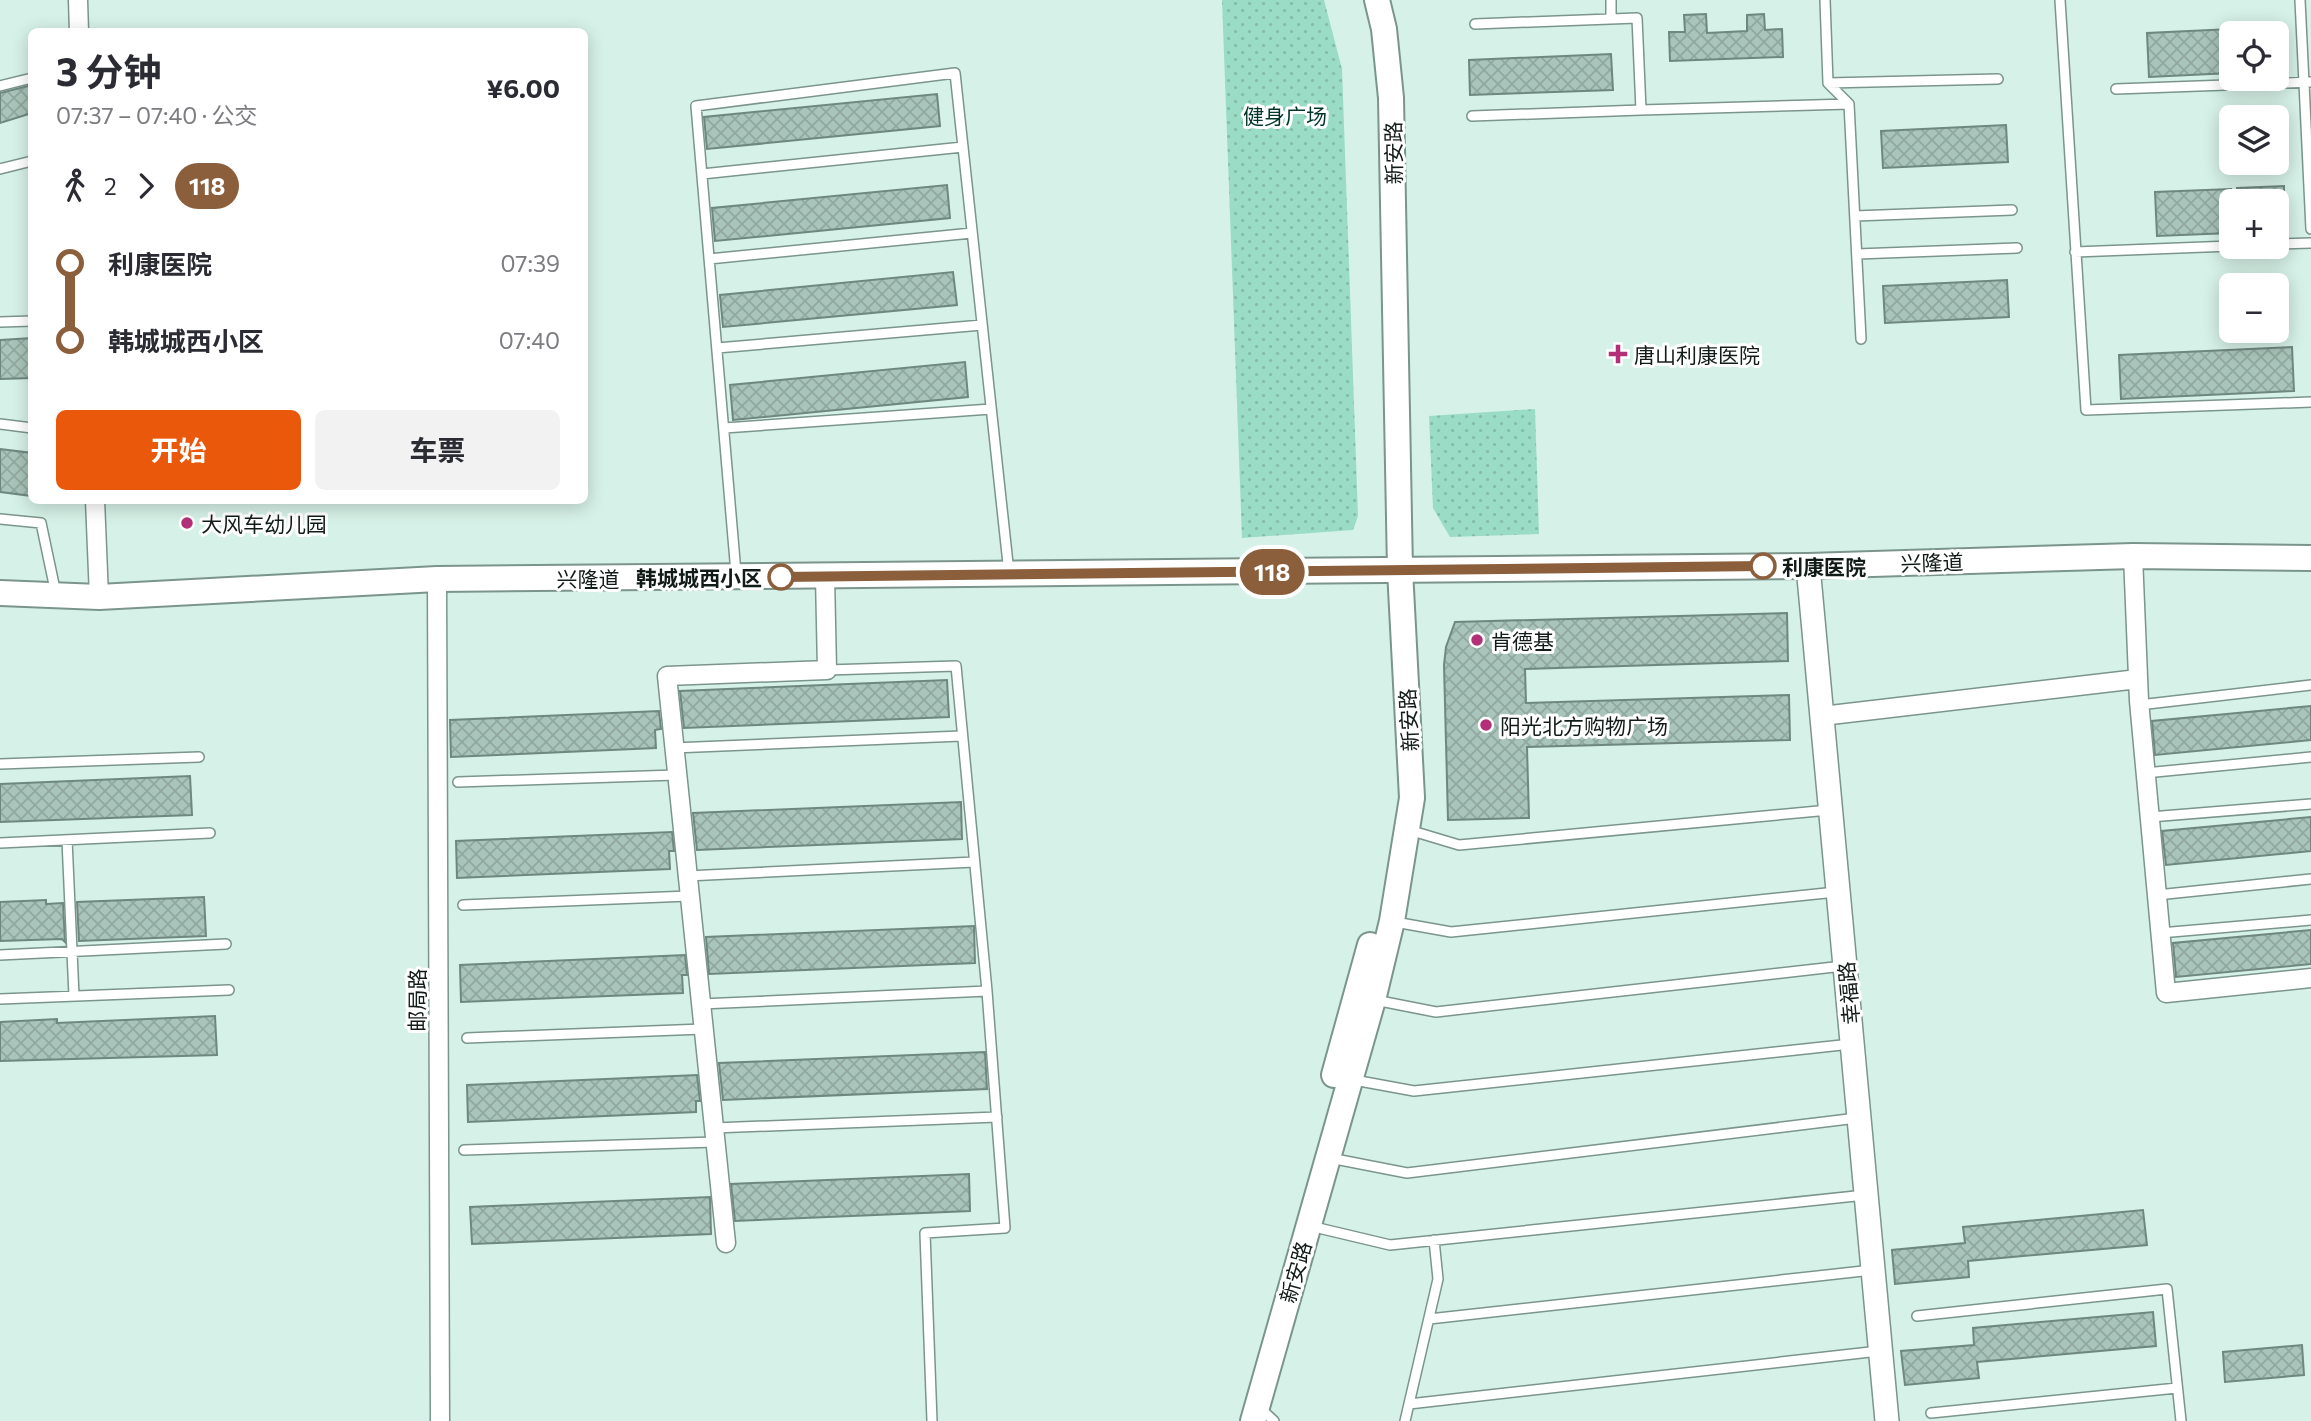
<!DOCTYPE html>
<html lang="zh">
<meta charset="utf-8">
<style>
:root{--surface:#fff;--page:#f2f2f3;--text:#2b2b33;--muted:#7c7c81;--accent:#ea580c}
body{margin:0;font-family:Commissioner,"Noto Sans SC",sans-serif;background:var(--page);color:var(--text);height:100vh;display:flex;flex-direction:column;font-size:26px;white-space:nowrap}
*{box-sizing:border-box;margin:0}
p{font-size:23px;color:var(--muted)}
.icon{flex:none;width:38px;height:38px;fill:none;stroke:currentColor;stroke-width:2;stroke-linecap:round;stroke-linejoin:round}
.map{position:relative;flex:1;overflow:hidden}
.sheet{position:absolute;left:28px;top:28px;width:560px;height:476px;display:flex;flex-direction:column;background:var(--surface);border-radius:10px;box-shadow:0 4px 18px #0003}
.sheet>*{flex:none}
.badge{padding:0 14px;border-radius:23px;font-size:24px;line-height:46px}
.buttons{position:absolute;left:2219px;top:21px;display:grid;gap:14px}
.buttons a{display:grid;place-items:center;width:70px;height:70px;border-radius:10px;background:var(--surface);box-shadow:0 4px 18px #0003;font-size:35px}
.map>.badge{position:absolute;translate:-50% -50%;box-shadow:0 0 0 4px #fff}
.legs{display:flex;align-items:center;gap:10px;height:77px;padding:0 28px;font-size:23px}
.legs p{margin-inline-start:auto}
.head{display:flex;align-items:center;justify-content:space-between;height:119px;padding:0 28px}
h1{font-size:38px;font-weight:700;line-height:52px}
.primary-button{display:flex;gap:14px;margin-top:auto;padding:14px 28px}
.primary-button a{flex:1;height:80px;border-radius:10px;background:var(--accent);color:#fff;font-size:28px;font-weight:700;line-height:80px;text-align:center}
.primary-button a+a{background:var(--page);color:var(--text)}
ul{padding:0 28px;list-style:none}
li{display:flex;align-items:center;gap:24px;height:77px;font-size:26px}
li i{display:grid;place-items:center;width:10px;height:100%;margin:0 9px;background:currentColor}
li i::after{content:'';width:18px;height:18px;margin:-9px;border:5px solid;border-radius:50%;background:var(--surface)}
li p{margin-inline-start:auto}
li:first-child i{background:linear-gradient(#0000 50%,currentColor 0)}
li:last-child i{background:linear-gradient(currentColor 50%,#0000 0)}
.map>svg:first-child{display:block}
.green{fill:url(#green-dots)}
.building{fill:url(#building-cross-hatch);stroke:#6f887f;stroke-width:2}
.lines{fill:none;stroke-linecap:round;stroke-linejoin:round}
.service-casing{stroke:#7b958b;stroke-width:12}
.minor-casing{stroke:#7b958b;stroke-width:21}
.tertiary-casing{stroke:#7b958b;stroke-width:26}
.secondary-casing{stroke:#7b958b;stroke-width:28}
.service{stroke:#fff;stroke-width:9}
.minor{stroke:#fff;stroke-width:18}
.tertiary{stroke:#fff;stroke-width:23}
.secondary{stroke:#fff;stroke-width:24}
.line-1-casing{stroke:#fff;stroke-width:16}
.line-1{stroke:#8b5e3c;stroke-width:10}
.poi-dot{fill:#b33079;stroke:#fff;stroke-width:2.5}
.stop-1-dot{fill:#fff;stroke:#8b5e3c;stroke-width:3.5}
.labels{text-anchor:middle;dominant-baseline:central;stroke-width:6;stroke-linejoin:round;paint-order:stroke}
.park-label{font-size:21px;fill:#003629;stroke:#fff}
.street-label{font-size:21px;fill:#111b17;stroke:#fff}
.poi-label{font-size:21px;fill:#111b17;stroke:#fff;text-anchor:start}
.stop-label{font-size:21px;font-weight:bold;fill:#111b17;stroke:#fff;text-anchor:start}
</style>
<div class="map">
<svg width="2311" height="1421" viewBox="0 0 2311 1421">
<defs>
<pattern id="green-dots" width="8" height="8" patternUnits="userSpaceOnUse" patternTransform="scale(1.75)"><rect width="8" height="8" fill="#9adcc5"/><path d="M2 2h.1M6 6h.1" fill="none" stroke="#84bca8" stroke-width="1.8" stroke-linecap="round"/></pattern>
<pattern id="building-cross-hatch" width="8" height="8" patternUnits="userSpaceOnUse" patternTransform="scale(1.75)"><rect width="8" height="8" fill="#a9c4ba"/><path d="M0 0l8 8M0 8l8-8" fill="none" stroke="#90a89f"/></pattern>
</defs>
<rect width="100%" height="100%" fill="#d6f1e7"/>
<path class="green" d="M 1222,0 L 1324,0 L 1342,69 L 1358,516 L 1353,530 L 1242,538 Z
M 1535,409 L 1539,534 L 1450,537 L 1433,508 L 1429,416 Z"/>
<path class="building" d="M 1706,14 L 1707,33 L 1747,31 L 1747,15 L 1764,14 L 1765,30 L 1782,29 L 1783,57 L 1670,61 L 1669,32 L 1685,32 L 1684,15 Z
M 2231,29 L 2231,73 L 2149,77 L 2147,33 Z
M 1611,54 L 1613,90 L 1470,95 L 1469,60 Z
M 32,85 L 32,113 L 0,123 L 0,93 Z
M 937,94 L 940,126 L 707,149 L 704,117 Z
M 2006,125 L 2008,162 L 1883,168 L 1881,131 Z
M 947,185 L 950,218 L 715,241 L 712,208 Z
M 2284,186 L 2284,201 L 2238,201 L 2237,188 Z
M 2231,189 L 2231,233 L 2157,236 L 2155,192 Z
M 953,272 L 957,305 L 723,327 L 720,295 Z
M 2007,280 L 2009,317 L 1885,323 L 1883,286 Z
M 32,338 L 32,378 L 0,379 L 0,340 Z
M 2292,347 L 2294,391 L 2121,399 L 2119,355 Z
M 965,362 L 968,397 L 733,420 L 730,385 Z
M 0,449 L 32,453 L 32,496 L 0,492 Z
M 1787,613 L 1788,661 L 1525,669 L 1526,703 L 1789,695 L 1790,740 L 1527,747 L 1529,818 L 1448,820 L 1444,665 L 1446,647 L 1455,622 Z
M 947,680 L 949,717 L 684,728 L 680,691 Z
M 2311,706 L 2311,740 L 2155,755 L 2152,721 Z
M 659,711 L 661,729 L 655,730 L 656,748 L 451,757 L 450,720 Z
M 190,776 L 192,815 L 0,822 L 0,784 Z
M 961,802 L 962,839 L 697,850 L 693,813 Z
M 2311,817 L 2311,851 L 2166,865 L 2162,831 Z
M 672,832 L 674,851 L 669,851 L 670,869 L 457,878 L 456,841 Z
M 204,897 L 206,936 L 79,941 L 77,902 Z
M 46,900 L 46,904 L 63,903 L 65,942 L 62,939 L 0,941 L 0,902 Z
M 974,926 L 975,963 L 709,974 L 706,937 Z
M 2311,930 L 2311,964 L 2176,977 L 2173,943 Z
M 685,955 L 687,975 L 682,975 L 683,993 L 461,1002 L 460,965 Z
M 215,1016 L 217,1055 L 0,1061 L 0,1022 L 57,1019 L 57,1023 Z
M 985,1052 L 987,1089 L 723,1100 L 719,1063 Z
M 697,1075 L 700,1101 L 696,1101 L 696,1112 L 468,1122 L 467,1085 Z
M 969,1174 L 970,1211 L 735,1221 L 731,1184 Z
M 710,1197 L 711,1234 L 472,1244 L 470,1207 Z
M 2143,1210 L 2147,1245 L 1968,1261 L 1969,1277 L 1895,1284 L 1892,1250 L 1965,1243 L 1963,1227 Z
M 2153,1312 L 2156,1346 L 1977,1362 L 1979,1378 L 1905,1385 L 1901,1351 L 1974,1345 L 1973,1328 Z
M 2302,1345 L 2304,1375 L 2225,1382 L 2223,1352 Z"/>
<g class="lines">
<g class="service-casing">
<path id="service" d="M 1611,0 L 1611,19
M 1825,0 L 1828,83 L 1849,104 L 1861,339
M 2060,0 L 2086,410 L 2311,402
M 2300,0 L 2311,229
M 1475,24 L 1637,18 L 1641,110 L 1849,104
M 1828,83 L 1998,79
M 0,86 L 32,78
M 2116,89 L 2311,82
M 1472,116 L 1641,110
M 0,169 L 32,161
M 702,174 L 963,147
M 1855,216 L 2012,210
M 2277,244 L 2311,243
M 2075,252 L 2231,246
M 1857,254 L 2017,248
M 709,259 L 972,233
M 0,322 L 32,321
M 717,348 L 982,325
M 0,424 L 32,428
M 724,428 L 991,409
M 0,519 L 41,523 L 56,594
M 736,573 L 696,106 L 955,73 L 1009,573
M 827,670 L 956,666 L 987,991 L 1005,1228 L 925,1233 L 932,1421
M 2139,705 L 2311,685
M 673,748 L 961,736
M 0,764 L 199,757
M 2145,773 L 2311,757
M 458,782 L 676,775
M 2150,817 L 2311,804
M 1409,830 L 1459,845 L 1829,810
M 67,840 L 74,996
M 0,843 L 210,833
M 687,876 L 974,862
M 2157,895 L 2311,879
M 463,905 L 689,896
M 1395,922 L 1451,932 L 1836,892
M 2160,933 L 2311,920
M 0,955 L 226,944
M 0,999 L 229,990
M 1375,1000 L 1436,1012 L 1843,966
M 701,1004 L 987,991
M 467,1038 L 703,1029
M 1354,1080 L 1414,1091 L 1851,1044
M 714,1128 L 997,1117
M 464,1150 L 715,1142
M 1330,1158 L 1407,1173 L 1857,1118
M 1310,1226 L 1390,1245 L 1865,1195
M 1917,1316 L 2167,1289 L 2181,1421
M 1429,1319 L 1872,1270
M 1409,1404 L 1879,1351
M 1260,1408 L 1274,1421
M 1931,1413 L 2177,1388
M 1405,1421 L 1438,1279 L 1434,1240"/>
</g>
<g class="minor-casing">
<path id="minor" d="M 78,0 L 79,32
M 95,500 L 99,597
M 2133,556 L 2139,701 L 2166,993 L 2311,978
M 437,579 L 440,1421
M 1822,716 L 2138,679
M 726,1243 L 667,676 L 827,670 L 825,576"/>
</g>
<g class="tertiary-casing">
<path id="tertiary" d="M 1808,566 L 1887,1421"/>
</g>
<g class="secondary-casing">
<path id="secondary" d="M 0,593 L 99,597 L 437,579 L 1808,566 L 2133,556 L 2311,558
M 1334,1075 L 1370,945
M 1253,1421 L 1373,1000 L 1392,921 L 1412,798 L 1400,570 L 1391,98 L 1384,29 L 1377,0"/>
</g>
<use href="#service" class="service"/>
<use href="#minor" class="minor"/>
<use href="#tertiary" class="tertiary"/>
<use href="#secondary" class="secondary"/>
</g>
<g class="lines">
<g class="line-1-casing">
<path id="line-1" d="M 781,577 L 1763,566"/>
</g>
<use href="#line-1" class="line-1"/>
</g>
<g class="poi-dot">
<path d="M1614.5 343.5h7v7h7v7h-7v7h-7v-7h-7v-7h7z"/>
<circle cx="187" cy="523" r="7"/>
<circle cx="1477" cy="640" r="7"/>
<circle cx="1486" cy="725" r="7"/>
</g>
<g class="stop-1-dot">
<circle cx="1763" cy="566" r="12"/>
<circle cx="781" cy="577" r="12"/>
</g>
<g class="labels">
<g class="park-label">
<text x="1285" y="115">健身广场</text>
</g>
<g class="street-label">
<text transform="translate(1393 153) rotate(-91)">新安路</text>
<text transform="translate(1932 562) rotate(-2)">兴隆道</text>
<text x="588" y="578">兴隆道</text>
<text transform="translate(1408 720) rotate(-93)">新安路</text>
<text transform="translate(1848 993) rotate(-95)">幸福路</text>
<text transform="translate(416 1000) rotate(-90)">邮局路</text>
<text transform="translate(1295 1272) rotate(-74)">新安路</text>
</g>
<g class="poi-label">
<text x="1634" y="354">唐山利康医院</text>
<text x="201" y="523">大风车幼儿园</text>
<text x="1491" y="640">肯德基</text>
<text x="1500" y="725">阳光北方购物广场</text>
</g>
<g class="stop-label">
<text x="1782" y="566">利康医院</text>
<text x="762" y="577" text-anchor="end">韩城城西小区</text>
</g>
</g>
</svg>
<div class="buttons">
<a><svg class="icon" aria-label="locate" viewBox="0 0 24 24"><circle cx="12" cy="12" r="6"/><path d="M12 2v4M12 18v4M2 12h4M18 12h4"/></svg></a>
<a><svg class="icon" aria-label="layers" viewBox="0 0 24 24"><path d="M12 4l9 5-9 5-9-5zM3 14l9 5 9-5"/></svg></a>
<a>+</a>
<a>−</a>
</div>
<b class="badge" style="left:1272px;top:572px;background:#8b5e3c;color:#fff">118</b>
<section class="sheet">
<div class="head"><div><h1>3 分钟</h1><p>07:37 – 07:40 · 公交</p></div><b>¥6.00</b></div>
<div class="legs"><svg class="icon" aria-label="walk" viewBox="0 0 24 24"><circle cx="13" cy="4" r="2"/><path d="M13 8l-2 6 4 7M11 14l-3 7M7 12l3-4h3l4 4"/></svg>2<svg class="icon" aria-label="forward" viewBox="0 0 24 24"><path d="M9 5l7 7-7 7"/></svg><b class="badge" style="background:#8b5e3c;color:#fff">118</b></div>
<ul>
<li><i style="color:#8b5e3c"></i><b>利康医院</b><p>07:39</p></li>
<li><i style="color:#8b5e3c"></i><b>韩城城西小区</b><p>07:40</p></li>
</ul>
<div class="primary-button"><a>开始</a><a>车票</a></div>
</section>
</div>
